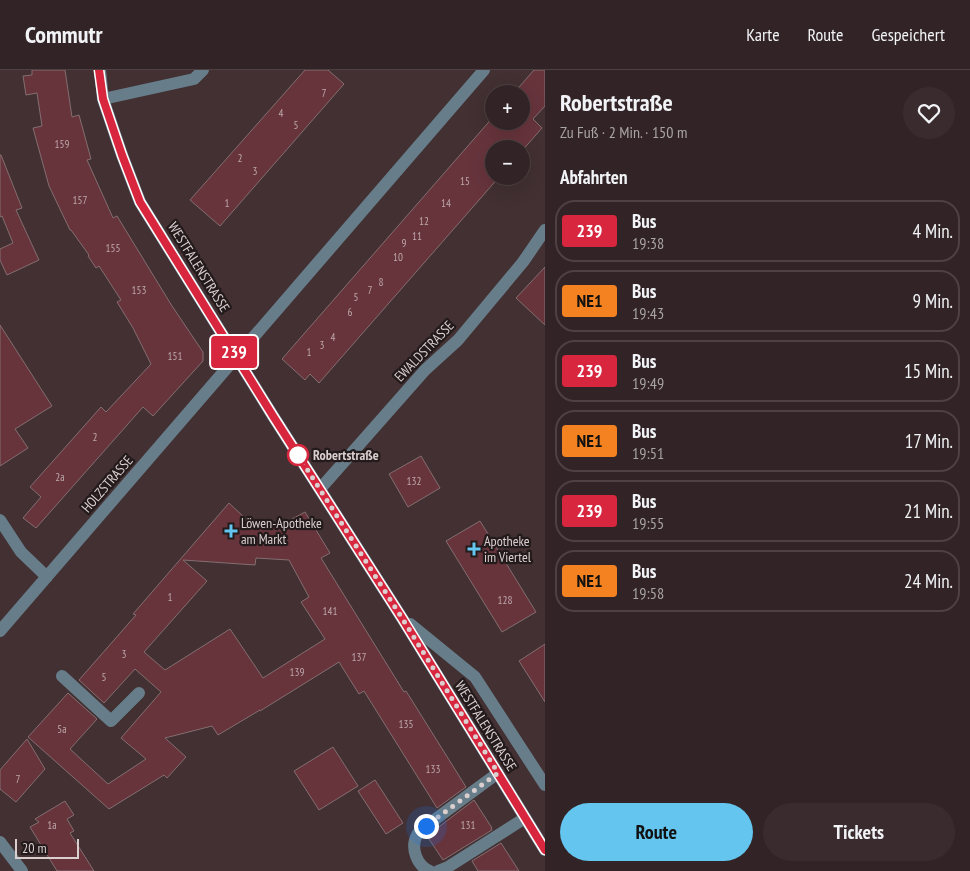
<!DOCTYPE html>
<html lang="de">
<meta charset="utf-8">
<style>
:root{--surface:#322426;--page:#3a2c2e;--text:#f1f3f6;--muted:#a8a4a7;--line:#4d4143;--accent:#64c5ee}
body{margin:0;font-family:"PT Sans Narrow",sans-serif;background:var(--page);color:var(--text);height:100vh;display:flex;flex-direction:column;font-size:19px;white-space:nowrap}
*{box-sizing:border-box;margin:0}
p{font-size:16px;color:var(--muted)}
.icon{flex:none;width:28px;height:28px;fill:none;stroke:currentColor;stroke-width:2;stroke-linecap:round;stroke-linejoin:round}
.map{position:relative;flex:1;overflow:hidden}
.drawer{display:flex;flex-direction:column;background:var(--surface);width:425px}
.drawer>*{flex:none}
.badge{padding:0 10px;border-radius:4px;font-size:18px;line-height:32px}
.buttons{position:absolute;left:485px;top:15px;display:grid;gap:10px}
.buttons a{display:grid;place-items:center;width:45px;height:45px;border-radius:50%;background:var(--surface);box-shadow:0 5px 20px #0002,0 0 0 1px var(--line);font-size:25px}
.scale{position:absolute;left:15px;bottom:12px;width:64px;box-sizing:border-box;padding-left:5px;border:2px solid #dacecf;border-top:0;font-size:14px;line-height:18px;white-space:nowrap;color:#dacecf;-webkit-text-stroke:4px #231a1b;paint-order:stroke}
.you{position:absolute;width:25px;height:25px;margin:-12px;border:4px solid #fff;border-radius:50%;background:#1a73e8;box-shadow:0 0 0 8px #1a73e833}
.map>.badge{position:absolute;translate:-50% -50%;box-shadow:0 0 0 2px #fff}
h2{padding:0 15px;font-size:19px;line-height:45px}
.round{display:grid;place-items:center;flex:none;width:52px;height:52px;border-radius:26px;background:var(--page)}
.summary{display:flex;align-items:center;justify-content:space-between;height:85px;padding:0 15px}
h1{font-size:24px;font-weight:600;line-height:38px}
.primary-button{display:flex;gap:10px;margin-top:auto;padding:10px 15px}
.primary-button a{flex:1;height:58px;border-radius:30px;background:var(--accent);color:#111;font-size:20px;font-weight:600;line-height:58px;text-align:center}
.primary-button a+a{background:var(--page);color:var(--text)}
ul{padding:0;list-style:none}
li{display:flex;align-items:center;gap:15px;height:62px;margin:0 10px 8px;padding:0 5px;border:2px solid var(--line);border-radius:20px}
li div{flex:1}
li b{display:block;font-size:19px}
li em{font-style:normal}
li .badge{min-width:55px;font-weight:700;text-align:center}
header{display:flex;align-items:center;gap:30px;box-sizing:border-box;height:70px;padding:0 25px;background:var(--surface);border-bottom:1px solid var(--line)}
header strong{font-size:24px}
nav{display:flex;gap:28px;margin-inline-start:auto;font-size:18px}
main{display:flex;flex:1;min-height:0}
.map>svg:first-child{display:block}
.building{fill:#67343c;stroke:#836e70;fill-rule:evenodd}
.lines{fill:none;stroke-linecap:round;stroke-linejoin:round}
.minor{stroke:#677e8a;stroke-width:12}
.line-casing{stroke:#fff;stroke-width:11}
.line{stroke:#d7263d;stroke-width:8}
.walk{stroke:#dacecf;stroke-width:5;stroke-dasharray:0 9}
.stop-dot{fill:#fff;stroke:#d7263d;stroke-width:2.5}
.poi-dot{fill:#64c5ee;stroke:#231a1b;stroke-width:2}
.labels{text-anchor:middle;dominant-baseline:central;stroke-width:4.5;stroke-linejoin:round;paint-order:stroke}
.number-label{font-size:11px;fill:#bda8aa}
.street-label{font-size:14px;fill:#dacecf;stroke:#231a1b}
.stop-label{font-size:14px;font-weight:bold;fill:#dacecf;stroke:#231a1b;text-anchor:start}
.poi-label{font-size:14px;fill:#dacecf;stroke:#231a1b;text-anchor:start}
</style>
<header>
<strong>Commutr</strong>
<nav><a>Karte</a><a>Route</a><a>Gespeichert</a></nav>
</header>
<main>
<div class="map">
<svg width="545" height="801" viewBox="0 0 545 801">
<rect width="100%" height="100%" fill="#423032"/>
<path class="building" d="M 32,0 L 65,0 L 72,47 L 79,45 L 91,89 L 87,90 L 113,148 L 117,146 L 172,236 L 203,282 L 203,291 L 153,346 L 143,337 L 36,458 L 23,448 L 41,427 L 30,417 L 101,337 L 106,342 L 151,294 L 133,258 L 117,232 L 121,230 L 99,196 L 96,198 L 88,186 L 89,185 L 71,160 L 70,160 L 49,116 L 33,58 L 42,56 L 37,23 L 26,25 L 23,6 L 32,5 Z
M 305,0 L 328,0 L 344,14 L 220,156 L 190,130 Z
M 534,0 L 545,0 L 545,36 L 533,49 L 542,58 L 521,82 L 521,79 L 494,79 L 494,106 L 500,106 L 319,313 L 310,304 L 305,310 L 282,289 L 494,46 L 494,51 L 521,51 L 521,24 L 513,24 Z
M 0,85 L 1,85 L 22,138 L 16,140 L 39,190 L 7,205 L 0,190 L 0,179 L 13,173 L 2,146 L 0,147 Z
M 545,197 L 545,255 L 516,228 Z
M 0,255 L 52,336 L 15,359 L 28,378 L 0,396 Z
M 421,386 L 440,418 L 408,437 L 389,404 Z
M 229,433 L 246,449 L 258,452 L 283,454 L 305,442 L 330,483 L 321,488 L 404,622 L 406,621 L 466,717 L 437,738 L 364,621 L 359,624 L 339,592 L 260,641 L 260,640 L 218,665 L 212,656 L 165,668 L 186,687 L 167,708 L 164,705 L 109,739 L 28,667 L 68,623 L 97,649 L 70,679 L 108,714 L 146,689 L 121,668 L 161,622 L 135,599 L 104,633 L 79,610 L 136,545 L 133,544 ZM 256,488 L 289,490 L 309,527 L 301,532 L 325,569 L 263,608 L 230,559 L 165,600 L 144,582 L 207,511 L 183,490 L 255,495 Z
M 480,451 L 536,542 L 502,562 L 446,471 Z
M 545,574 L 545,632 L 519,591 Z
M 27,669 L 45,699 L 16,732 L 0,719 L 0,700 Z
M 333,677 L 358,716 L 319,740 L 294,701 Z
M 375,710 L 403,753 L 386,764 L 358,721 Z
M 474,730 L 492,758 L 491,758 L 492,760 L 443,790 L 427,766 Z
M 65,731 L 74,745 L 67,749 L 74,761 L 70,763 L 94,801 L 57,801 L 30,757 L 39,752 L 35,749 Z
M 501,773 L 519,801 L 478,801 L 472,791 Z"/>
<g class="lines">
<path class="minor" d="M 100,0 L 103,29 L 122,85 L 140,132 L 273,346 L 402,548 L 545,780
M 103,29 L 194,9 L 203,0
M 320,419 L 425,300 L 458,270 L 523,192 L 545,160
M 0,450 L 21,482 L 47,507
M 410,554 L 475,607 L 545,715
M 0,561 L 484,0
M 62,606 L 111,651 L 139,623
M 0,772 L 22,801
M 430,801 C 417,796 410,778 417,765 C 419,761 422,759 426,756 L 498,703
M 438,801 L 448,797 L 525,748"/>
</g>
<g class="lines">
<g class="line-casing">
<path id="line" d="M 99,0 L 103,29 L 122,85 L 140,132 L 273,346 L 402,548 L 545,780"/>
</g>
<use href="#line" class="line"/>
<path class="walk" d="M 298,385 L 402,548 L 498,703 L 426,756"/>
</g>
<circle class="stop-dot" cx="298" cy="385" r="10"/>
<g class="poi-dot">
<path d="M228.5 453.5h5v5h5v5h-5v5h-5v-5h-5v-5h5z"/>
<path d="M471.5 471.5h5v5h5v5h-5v5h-5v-5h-5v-5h5z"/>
</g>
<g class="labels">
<g class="number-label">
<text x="324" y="23">7</text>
<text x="281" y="43">4</text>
<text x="296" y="55">5</text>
<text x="62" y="74">159</text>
<text x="240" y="88">2</text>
<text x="255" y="101">3</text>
<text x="465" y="111">15</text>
<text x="80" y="130">157</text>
<text x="227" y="133">1</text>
<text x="446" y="133">14</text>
<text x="424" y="151">12</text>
<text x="417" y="166">11</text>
<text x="404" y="173">9</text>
<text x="113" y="178">155</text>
<text x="398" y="187">10</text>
<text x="381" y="212">8</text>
<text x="139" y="220">153</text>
<text x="370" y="220">7</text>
<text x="356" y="227">5</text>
<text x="350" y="242">6</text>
<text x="333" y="267">4</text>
<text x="322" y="275">3</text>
<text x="309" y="282">1</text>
<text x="175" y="286">151</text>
<text x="95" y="367">2</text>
<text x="60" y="407">2a</text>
<text x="414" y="411">132</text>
<text x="170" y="527">1</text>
<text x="505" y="530">128</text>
<text x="330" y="541">141</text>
<text x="124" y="584">3</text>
<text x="359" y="587">137</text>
<text x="297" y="602">139</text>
<text x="104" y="607">5</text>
<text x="406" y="654">135</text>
<text x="62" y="659">5a</text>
<text x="433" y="699">133</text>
<text x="18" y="709">7</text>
<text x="52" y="755">1a</text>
<text x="468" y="755">131</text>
</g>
<g class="street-label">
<text transform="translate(199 197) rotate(58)">WESTFALENSTRASSE</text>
<text transform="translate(424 281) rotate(-46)">EWALDSTRASSE</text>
<text transform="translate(107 414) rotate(-49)">HOLZSTRASSE</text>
<text transform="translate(486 656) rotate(58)">WESTFALENSTRASSE</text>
</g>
<g class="stop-label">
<text x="313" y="385">Robertstraße</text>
</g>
<g class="poi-label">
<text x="241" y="453">Löwen-Apotheke<tspan x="241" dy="16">am Markt</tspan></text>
<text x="484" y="471">Apotheke<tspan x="484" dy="16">im Viertel</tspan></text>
</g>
</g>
</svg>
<div class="buttons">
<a>+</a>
<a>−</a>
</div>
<div class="scale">20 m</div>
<div class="you" style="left:426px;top:756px"></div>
<b class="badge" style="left:234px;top:282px;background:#d7263d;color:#fff">239</b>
</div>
<section class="drawer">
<div class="summary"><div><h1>Robertstraße</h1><p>Zu Fuß · 2 Min. · 150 m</p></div><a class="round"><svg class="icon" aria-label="heart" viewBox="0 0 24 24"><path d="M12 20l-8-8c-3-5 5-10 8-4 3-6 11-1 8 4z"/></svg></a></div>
<h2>Abfahrten</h2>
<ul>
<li><span class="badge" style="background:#d7263d;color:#fff">239</span><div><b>Bus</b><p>19:38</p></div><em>4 Min.</em></li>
<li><span class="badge" style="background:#f58220;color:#111">NE1</span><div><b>Bus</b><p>19:43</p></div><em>9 Min.</em></li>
<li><span class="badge" style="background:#d7263d;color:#fff">239</span><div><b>Bus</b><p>19:49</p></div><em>15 Min.</em></li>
<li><span class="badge" style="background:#f58220;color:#111">NE1</span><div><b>Bus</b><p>19:51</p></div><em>17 Min.</em></li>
<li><span class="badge" style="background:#d7263d;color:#fff">239</span><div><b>Bus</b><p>19:55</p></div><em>21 Min.</em></li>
<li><span class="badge" style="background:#f58220;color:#111">NE1</span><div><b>Bus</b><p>19:58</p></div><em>24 Min.</em></li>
</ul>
<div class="primary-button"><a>Route</a><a>Tickets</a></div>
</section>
</main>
